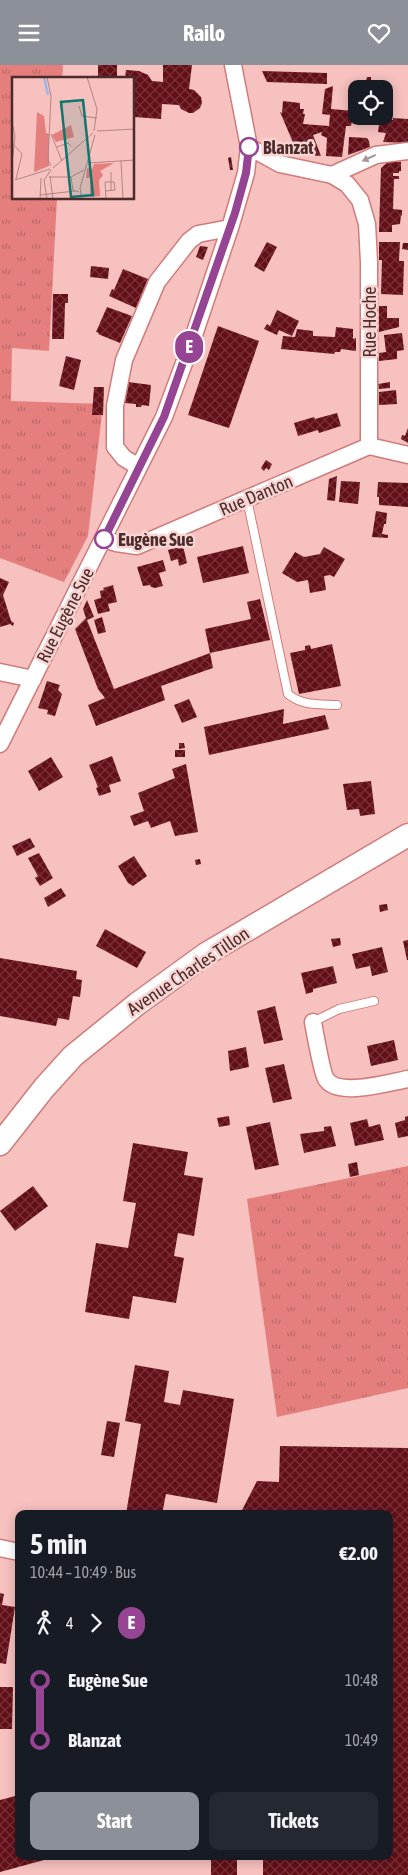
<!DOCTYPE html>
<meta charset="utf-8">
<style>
:root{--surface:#171b24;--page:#242831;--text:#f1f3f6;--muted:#9ea1a6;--accent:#8c9099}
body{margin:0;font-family:"Asap Condensed",sans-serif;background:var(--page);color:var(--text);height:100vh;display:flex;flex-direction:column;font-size:19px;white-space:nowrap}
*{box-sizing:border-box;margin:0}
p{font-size:16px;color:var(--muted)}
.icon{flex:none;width:28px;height:28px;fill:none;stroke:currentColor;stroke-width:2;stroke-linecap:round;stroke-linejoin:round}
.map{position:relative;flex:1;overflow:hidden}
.drawer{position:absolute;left:15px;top:1445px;width:378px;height:350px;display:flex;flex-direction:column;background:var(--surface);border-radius:10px;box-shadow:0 2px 12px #0003}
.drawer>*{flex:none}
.badge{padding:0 10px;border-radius:16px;font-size:18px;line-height:32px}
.tools{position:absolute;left:348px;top:15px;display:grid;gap:10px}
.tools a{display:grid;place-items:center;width:45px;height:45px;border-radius:10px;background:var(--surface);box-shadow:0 2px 12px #0003;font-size:25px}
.map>.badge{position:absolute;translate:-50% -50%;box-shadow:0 0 0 2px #fff}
.legs{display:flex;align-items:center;gap:8px;height:55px;padding:0 15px;font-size:16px}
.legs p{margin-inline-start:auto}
.summary{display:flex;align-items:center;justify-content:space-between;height:85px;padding:0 15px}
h1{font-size:28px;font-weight:700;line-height:38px}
.cta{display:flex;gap:10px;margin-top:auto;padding:10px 15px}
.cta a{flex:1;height:58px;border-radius:10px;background:var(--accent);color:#fff;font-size:20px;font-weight:700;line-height:58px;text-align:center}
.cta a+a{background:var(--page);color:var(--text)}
ul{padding:0 15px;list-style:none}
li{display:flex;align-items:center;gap:18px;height:60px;font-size:19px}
li i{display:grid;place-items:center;width:8px;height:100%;margin:0 6px;background:currentColor}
li i::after{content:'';width:12px;height:12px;margin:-6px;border:4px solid;border-radius:50%;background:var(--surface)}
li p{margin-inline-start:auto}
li:first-child i{background:linear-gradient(#0000 50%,currentColor 0)}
li:last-child i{background:linear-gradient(currentColor 50%,#0000 0)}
header{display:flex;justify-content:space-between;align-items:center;height:65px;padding:0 15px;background:var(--accent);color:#fff;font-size:22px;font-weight:700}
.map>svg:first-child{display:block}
.grass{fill:url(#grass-tufts)}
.building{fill:url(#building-cross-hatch)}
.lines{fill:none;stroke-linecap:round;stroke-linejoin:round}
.lane-casing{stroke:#cf7d7b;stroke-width:10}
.street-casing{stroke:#cf7d7b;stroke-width:19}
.secondary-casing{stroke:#cf7d7b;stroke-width:25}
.lane{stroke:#fff;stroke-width:8}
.street{stroke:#fff;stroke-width:16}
.secondary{stroke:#fff;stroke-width:22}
.oneway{fill:#a69594}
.line-1-casing{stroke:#fff;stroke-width:11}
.line-1{stroke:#954593;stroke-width:8}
.stop-1-dot{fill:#fff;stroke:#954593;stroke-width:2.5}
.labels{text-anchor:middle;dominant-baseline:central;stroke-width:5;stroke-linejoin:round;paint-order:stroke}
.stop-label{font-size:18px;font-weight:bold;fill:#4d2b2a;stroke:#f7d3d1;text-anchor:start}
.street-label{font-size:18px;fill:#4d2b2a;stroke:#f7d3d1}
.inset-river{fill:none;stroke:#98b8ef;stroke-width:2.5}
.inset-road{fill:none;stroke:#b28583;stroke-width:1}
.view{fill:#0f766e;fill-opacity:0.15;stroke:#0f766e;stroke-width:2.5}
.inset-edge{fill:none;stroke:#4d2b2a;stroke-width:2.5}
</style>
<header><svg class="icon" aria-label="menu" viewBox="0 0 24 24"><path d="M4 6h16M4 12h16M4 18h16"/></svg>Railo<svg class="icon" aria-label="heart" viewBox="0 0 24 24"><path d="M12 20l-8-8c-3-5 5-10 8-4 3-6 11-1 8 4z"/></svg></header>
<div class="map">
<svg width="408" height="1810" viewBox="0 0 408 1810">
<defs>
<pattern id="grass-tufts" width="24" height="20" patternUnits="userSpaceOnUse" patternTransform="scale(1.25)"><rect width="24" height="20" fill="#e57f7d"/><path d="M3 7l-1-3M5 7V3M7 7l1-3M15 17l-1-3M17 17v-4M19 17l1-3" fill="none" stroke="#bc6867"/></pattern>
<pattern id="building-cross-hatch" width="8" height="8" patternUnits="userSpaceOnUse" patternTransform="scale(1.25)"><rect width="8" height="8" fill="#630f18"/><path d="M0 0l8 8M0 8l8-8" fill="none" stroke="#783239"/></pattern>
</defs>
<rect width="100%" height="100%" fill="#f6c1bf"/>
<path class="grass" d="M 0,0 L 63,0 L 62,14 L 14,14 L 14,134 L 57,134 L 49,286 L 12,283 L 11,336 L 103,339 L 88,471 L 64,517 L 0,493 Z
M 408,1101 L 408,1323 L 277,1352 L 247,1134 Z"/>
<path class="building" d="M 98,0 L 117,0 L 117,14 L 98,14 Z
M 163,0 L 192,0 L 189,24 L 194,25 L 201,32 L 202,38 L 200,43 L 193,48 L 189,48 L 181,44 L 179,40 L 162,39 L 161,54 L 134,52 L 134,14 L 125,14 L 126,5 L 139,6 L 148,10 L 152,16 L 163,17 Z
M 262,6 L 327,8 L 327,19 L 267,17 Z
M 367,12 L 371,12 L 371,24 L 364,24 Z
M 333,21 L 331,44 L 354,46 L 351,61 L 346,61 L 342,92 L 326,91 L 327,73 L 321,70 L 322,67 L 313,70 L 321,91 L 298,89 L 280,47 L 282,48 L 283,36 L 300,38 L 300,44 L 304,44 L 303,49 L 305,49 L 303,59 L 329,61 L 330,50 L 322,49 L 325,24 Z
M 380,52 L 393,55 L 393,53 L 408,54 L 408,78 L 383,77 L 386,68 L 378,67 Z
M 349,72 L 367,73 L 369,76 L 370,82 L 348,90 Z
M 231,92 L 233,105 L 230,105 L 228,93 Z
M 389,96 L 401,97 L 401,106 L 399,106 L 399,108 L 393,108 L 393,111 L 399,111 L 399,114 L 394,114 L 393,144 L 402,145 L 402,151 L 401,150 L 400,159 L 392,160 L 392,167 L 379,167 L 381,103 Z
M 267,177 L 277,182 L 264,207 L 254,201 Z
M 379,177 L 400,177 L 399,196 L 404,196 L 403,230 L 381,229 L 382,195 L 379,195 Z
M 403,178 L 408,178 L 408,185 L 402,184 Z
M 200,181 L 208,182 L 203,195 L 196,192 Z
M 91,201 L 109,203 L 108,214 L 90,212 Z
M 123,204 L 148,214 L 136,243 L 109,231 L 112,224 L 114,225 Z
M 53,229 L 68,229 L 68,238 L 65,238 L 64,274 L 52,274 Z
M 379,241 L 387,241 L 387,253 L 399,253 L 399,262 L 379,267 Z
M 107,242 L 132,251 L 120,278 L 98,269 L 99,268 L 96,267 Z
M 277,245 L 299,256 L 292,271 L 279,265 L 277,270 L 264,264 L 267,259 L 270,261 Z
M 218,261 L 259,276 L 229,363 L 188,350 Z
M 336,262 L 353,264 L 353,274 L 356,273 L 356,286 L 341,284 L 340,287 L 335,287 L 334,289 L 281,284 L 283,271 L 295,272 L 297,264 L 313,266 L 313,271 L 335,272 Z
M 402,268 L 404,285 L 397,286 L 397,294 L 379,296 L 379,288 L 386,287 L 384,270 Z
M 66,291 L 81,295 L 74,325 L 59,321 Z
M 128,317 L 151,320 L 149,341 L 142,340 L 141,342 L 136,342 L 136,339 L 125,338 Z
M 390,317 L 390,323 L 379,324 L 378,319 Z
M 94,322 L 104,322 L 103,350 L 92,350 Z
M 396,325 L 397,339 L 379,340 L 379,327 Z
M 337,348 L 341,361 L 319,368 L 318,365 L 298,371 L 294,358 L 314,352 L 315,354 Z
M 408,363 L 408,378 L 401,374 L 402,370 L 405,371 Z
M 266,395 L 272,399 L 269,405 L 266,403 L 264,406 L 261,403 Z
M 337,411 L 335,436 L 327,435 L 329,414 Z
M 341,416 L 360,417 L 358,439 L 339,437 Z
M 378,417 L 408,418 L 408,442 L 379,440 L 379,432 L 377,432 Z
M 376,446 L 387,448 L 386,459 L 384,459 L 382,469 L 388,470 L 388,473 L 372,472 Z
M 183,481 L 187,498 L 179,501 L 178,494 L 171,496 L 168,485 Z
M 243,481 L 249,508 L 203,518 L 197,492 Z
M 324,482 L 345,494 L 334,512 L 330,510 L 324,511 L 326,525 L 310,528 L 308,515 L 297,517 L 282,508 L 295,487 L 304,492 L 320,489 Z
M 163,495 L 166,506 L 159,508 L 163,521 L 155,523 L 151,522 L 150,520 L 143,521 L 137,502 Z
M 0,513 L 9,517 L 3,530 L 11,556 L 14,558 L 13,561 L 10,559 L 0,562 Z
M 113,520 L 117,537 L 108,539 L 110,546 L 98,549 L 94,535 L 101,533 L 100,526 L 104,525 L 103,523 Z
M 260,534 L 270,575 L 210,588 L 213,603 L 161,621 L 165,635 L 96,661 L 88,640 L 105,633 L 98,624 L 75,564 L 86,553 L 83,544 L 87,535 L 94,552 L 87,555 L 114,624 L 210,588 L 205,564 L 251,554 L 247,537 Z
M 102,552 L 106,567 L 98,569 L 94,555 Z
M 332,579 L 341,621 L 299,629 L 290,588 L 305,585 L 305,581 L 310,580 L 311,584 Z
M 47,616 L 60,620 L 58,625 L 62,629 L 55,651 L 47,649 L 48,645 L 38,643 Z
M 189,634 L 197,652 L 182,658 L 174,640 Z
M 284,644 L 283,659 L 325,650 L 329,664 L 209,690 L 204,662 Z
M 179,678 L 184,678 L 185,683 L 179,684 Z
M 175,685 L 185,685 L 185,692 L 175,692 Z
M 112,691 L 121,716 L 109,720 L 111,727 L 99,731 L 96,723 L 98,722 L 89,700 Z
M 51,692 L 63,712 L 39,726 L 28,706 Z
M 186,699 L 198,767 L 175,771 L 170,756 L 151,763 L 148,756 L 134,761 L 130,751 L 144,746 L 138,728 L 175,713 L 172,704 Z
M 371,716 L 375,749 L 360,751 L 359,744 L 347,745 L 343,719 Z
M 30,773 L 35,782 L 17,791 L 12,781 Z
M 39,788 L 53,813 L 40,821 L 35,813 L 38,811 L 28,793 Z
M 134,791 L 147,811 L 133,821 L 128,818 L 118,801 Z
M 200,794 L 201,799 L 196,800 L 195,795 Z
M 61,823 L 66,831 L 48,842 L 44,833 Z
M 387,839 L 388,845 L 380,847 L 379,840 Z
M 105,864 L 146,887 L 137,903 L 96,881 Z
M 340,873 L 341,880 L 333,882 L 331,874 Z
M 408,875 L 408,895 L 407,895 L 403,876 Z
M 382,882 L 388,907 L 372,911 L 370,901 L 356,904 L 352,889 Z
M 0,893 L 77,906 L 76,914 L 82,915 L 80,932 L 73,931 L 69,955 L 58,953 L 56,961 L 0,951 Z
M 333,901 L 337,918 L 313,924 L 313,927 L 306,929 L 301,908 Z
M 275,941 L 283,975 L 264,979 L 257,946 Z
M 394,975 L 398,995 L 371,1001 L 367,981 Z
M 246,982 L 249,1002 L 230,1006 L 228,986 Z
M 284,999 L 292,1034 L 273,1038 L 265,1003 Z
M 229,1051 L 230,1060 L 219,1062 L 217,1053 Z
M 408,1051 L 408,1071 L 398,1073 L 395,1058 L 405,1055 L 405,1052 Z
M 367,1054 L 369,1062 L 380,1059 L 384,1075 L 355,1081 L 350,1058 Z
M 270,1057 L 279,1100 L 255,1105 L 246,1062 Z
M 331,1061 L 336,1081 L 304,1088 L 300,1069 L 324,1066 L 324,1062 Z
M 133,1078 L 188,1087 L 184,1110 L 203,1113 L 194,1171 L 178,1168 L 174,1191 L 184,1193 L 176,1238 L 133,1231 L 129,1254 L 85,1247 L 96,1178 L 128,1183 L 136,1138 L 123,1136 Z
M 357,1097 L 359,1110 L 350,1112 L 348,1099 Z
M 33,1121 L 48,1141 L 15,1166 L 0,1146 Z
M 135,1300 L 169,1306 L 164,1337 L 180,1340 L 183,1325 L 234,1334 L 217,1438 L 166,1429 L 162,1449 L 126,1449 L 141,1359 L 125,1356 Z
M 107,1356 L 120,1358 L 114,1392 L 101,1390 Z
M 280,1381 L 408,1383 L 408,1810 L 263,1810 L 263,1791 L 389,1791 L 389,1449 L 240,1449 L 257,1416 L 279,1417 Z
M 0,1528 L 4,1529 L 2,1540 L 15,1542 L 6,1599 L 0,1598 Z
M 0,1622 L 13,1622 L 12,1664 L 0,1664 Z
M 15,1681 L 19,1681 L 19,1693 L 15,1693 Z
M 19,1730 L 19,1791 L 55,1792 L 0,1807 L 0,1735 Z
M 211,1791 L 237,1791 L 237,1810 L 211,1810 Z"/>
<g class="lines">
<g class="lane-casing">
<path id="lane" d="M 247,434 L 288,629 C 302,641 319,639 337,640
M 313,957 L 339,944 L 374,936"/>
</g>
<g class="street-casing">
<path id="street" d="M 249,82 L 280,99 L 332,110 L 347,119 L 360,135 L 367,159 L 369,197 L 369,381
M 332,110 L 376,90 L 408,86
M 139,402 L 124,393 L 115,382 L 115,341 L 124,295 L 157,217 L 189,176 L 198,169 L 230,163
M 104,474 L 116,478 L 137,481 L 369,381 L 408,390
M 0,607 L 33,614
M 0,679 L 164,352 L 190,282 L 230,163 L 246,108 L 249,82 L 233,0
M 313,957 C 315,968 322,1008 326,1014 C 338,1033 390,1017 408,1014
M 0,1483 L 19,1487"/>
</g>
<g class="secondary-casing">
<path id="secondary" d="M 0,1079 L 44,1023 L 73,991 L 137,939 L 206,889 L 408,770"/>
</g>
<use href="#lane" class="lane"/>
<use href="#street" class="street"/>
<use href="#secondary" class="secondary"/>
</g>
<defs><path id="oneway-solid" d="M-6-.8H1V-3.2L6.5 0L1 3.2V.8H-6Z" transform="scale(1.25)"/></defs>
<use class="oneway" href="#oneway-solid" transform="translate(369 93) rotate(156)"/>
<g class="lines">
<g class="line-1-casing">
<path id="line-1" d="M 104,474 L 164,352 L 235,148 L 246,108 L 249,82"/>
</g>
<use href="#line-1" class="line-1"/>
</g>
<g class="stop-1-dot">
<circle cx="249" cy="82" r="9"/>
<circle cx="104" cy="474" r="9"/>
</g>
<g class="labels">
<g class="stop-label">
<text x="263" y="82">Blanzat</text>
<text x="118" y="474">Eugène Sue</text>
</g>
<g class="street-label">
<text transform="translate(369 257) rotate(-90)">Rue Hoche</text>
<text transform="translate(256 430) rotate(-23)">Rue Danton</text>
<text transform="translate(65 550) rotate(-63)">Rue Eugène Sue</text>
<text transform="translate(188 906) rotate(-34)">Avenue Charles Tillon</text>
</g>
</g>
<g transform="translate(12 12)">
<rect width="122" height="122" fill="#f6c1bf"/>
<path d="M 25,35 L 32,39 L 34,56 L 37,57 L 37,89 L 22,95 ZM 59,48 L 62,60 L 44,65 L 40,58 ZM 102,86 L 88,94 L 91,98 L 87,103 L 88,119 L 78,120 L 78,101 L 74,101 L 75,91 L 80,92 L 82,87 Z" fill="#e57f7d"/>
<path class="inset-river" d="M 32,0 L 36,18"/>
<path class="inset-road" d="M 35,0 L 39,19 L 36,83 L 39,89M 75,0 L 85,32 L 82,54M 67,29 L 70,39 L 85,41M 0,38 L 0,0M 0,45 L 3,59 L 0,87M 85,54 L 123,52M 39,57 L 50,84M 0,66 L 10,77 L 4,102M 45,70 L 56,66 L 59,69M 109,84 L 111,122M 76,86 L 123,83M 41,91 L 81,56M 99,95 L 99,114M 38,99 L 41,122M 37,100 L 59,100 L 72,93M 59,100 L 61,113 L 67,115M 3,103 L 38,92M 94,114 L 103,113 L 102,105 L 93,105 L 94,122M 28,118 L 63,114M 28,122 L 29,101M 35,122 L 32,103 L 39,93M 70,122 L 68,111 L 83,58M 70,122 L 88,122M 102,122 L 123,121"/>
<path class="view" d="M 71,23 L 81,118 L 59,120 L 49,25 Z"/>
<rect width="122" height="122" class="inset-edge"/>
</g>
</svg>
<div class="tools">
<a><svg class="icon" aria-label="locate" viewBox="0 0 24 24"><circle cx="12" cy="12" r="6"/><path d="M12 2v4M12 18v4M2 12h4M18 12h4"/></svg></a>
</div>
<b class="badge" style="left:189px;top:282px;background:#954593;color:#fff">E</b>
<section class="drawer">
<div class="summary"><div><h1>5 min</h1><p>10:44 – 10:49 · Bus</p></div><b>€2.00</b></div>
<div class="legs"><svg class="icon" aria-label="walk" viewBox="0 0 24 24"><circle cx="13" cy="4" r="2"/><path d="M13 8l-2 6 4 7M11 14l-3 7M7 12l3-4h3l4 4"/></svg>4<svg class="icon" aria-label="forward" viewBox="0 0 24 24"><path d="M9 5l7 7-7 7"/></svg><b class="badge" style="background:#954593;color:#fff">E</b></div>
<ul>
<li><i style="color:#954593"></i><b>Eugène Sue</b><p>10:48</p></li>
<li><i style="color:#954593"></i><b>Blanzat</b><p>10:49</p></li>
</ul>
<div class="cta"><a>Start</a><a>Tickets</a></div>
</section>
</div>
